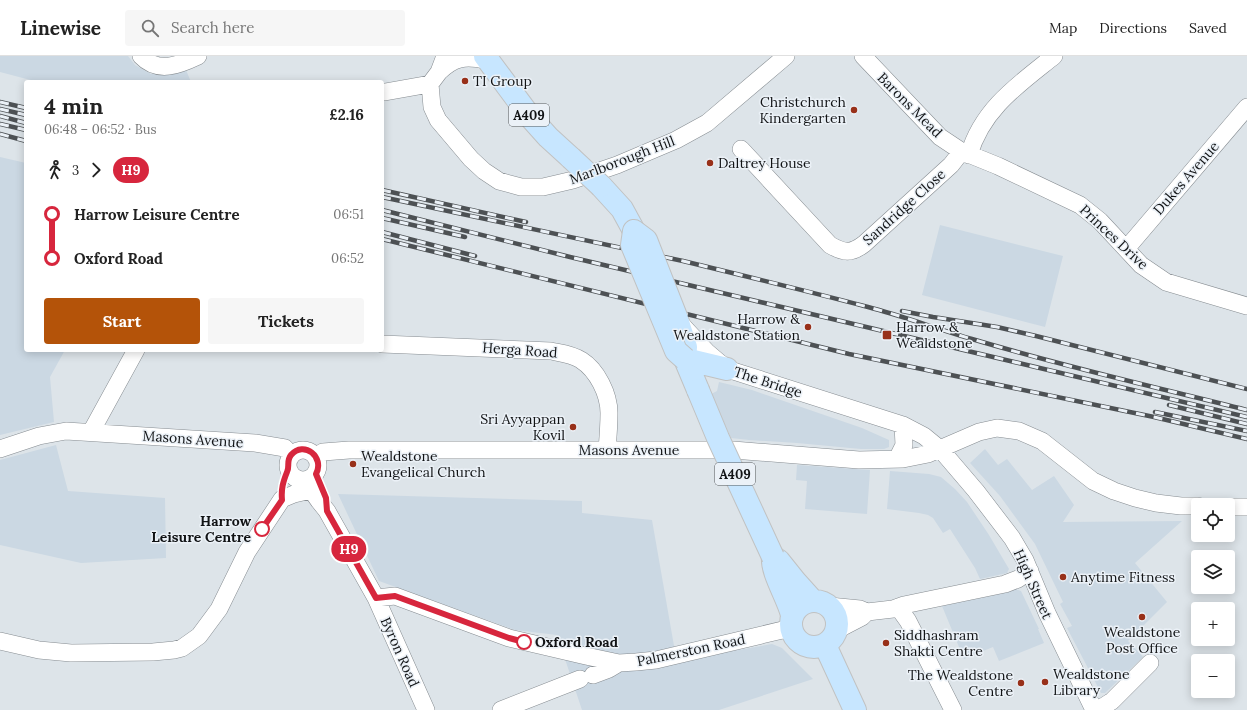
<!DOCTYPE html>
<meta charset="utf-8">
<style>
:root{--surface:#fff;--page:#f6f6f6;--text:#222;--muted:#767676;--line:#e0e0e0;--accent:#b45309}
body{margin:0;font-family:Lora,serif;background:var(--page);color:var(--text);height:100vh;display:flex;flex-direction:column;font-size:15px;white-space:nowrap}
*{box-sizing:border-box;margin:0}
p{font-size:13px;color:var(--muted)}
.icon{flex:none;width:22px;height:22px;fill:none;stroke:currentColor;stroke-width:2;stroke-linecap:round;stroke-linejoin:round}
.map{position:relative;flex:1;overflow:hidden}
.details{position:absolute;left:24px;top:24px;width:360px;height:272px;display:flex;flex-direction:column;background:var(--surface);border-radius:4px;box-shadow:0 2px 10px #0003}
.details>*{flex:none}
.badge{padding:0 8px;border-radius:13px;font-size:14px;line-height:26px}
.fabs{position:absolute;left:1191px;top:442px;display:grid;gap:8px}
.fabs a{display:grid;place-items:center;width:44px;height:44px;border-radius:4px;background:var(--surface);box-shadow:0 2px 10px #0003;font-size:20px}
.map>.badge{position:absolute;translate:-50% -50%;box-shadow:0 0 0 2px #fff}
.legs{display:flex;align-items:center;gap:6px;height:44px;padding:0 20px;font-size:13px}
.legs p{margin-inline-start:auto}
.overview{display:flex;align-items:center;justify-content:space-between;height:68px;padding:0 20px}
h1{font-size:22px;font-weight:700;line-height:30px}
.primary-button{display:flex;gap:8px;margin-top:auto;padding:8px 20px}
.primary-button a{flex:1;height:46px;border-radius:4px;background:var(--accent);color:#fff;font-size:16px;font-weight:700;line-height:46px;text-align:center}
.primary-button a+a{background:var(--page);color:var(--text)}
ul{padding:0 20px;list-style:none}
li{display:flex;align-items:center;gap:14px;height:44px;font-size:15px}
li i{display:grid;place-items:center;width:6px;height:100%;margin:0 5px;background:currentColor}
li i::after{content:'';width:10px;height:10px;margin:-5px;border:3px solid;border-radius:50%;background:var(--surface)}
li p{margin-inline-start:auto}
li:first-child i{background:linear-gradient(#0000 50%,currentColor 0)}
li:last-child i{background:linear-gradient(currentColor 50%,#0000 0)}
header{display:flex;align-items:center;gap:24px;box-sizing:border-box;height:56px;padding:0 20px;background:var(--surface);border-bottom:1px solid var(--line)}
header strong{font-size:19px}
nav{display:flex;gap:22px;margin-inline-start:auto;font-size:14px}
.search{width:280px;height:36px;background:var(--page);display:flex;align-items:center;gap:10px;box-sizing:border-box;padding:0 14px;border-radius:4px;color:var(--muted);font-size:15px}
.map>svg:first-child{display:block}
.built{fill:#cbd8e3}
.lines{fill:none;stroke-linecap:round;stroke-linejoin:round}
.minor-casing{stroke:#868c91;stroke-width:18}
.major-casing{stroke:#c1c2c2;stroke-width:24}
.minor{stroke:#fff;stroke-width:17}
.major{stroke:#c7e6ff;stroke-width:22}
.rail-casing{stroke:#4d5154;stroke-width:4.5}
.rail{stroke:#ebf1f7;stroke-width:3;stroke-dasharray:9;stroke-linecap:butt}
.major-bridge-casing{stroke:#c1c2c2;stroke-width:24;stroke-linecap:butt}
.major-bridge{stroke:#c7e6ff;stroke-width:22}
.line-1-casing{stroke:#fff;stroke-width:9}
.line-1{stroke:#d7263d;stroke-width:6}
.poi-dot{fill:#983019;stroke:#ebf1f7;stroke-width:1.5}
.stop-1-dot{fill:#fff;stroke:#d7263d;stroke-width:2}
.labels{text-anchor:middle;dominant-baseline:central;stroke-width:3;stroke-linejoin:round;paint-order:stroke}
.shield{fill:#ebf1f7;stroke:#525659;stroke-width:1}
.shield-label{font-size:13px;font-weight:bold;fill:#111315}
.poi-label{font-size:14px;fill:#111315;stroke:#ebf1f7;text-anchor:start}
.street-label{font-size:14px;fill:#111315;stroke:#ebf1f7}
.stop-label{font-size:14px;font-weight:bold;fill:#111315;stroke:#ebf1f7;text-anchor:end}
</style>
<header>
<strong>Linewise</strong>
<div class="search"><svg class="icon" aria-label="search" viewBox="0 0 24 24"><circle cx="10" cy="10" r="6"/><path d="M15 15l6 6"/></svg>Search here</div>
<nav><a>Map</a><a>Directions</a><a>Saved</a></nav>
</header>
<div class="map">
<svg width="1247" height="654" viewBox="0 0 1247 654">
<rect width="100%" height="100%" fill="#dde4e9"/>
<path class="built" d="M 0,0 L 128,0 L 135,9 L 151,18 L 173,18 L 186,14 L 191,26 L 38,26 L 0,16 Z
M 0,101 L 26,107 L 26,294 L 65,294 L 50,321 L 54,366 L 0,379 Z
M 940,169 L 1063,200 L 1045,271 L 922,239 Z
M 719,326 L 752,334 L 862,372 L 889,384 L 889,391 L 884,393 L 861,393 L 797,387 L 749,384 L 731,382 L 711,338 L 717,335 Z
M 56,389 L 68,435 L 165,442 L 166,502 L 81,507 L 0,489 L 0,404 Z
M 985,393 L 998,409 L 1007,403 L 1032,434 L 1054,420 L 1074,449 L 1063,466 L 1182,465 L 1135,507 L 1167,546 L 1128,585 L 1143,601 L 1105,637 L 1101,637 L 1067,572 L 1072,570 L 1060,548 L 1063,546 L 1035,488 L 1000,440 L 970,407 Z
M 797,409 L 870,414 L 867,458 L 805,453 L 807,425 L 796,424 Z
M 890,415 L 929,418 L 941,421 L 955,433 L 967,446 L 989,479 L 1009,513 L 1007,517 L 980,523 L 975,512 L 950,473 L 943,477 L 933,462 L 928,459 L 919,457 L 887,453 Z
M 338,438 L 582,445 L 582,457 L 652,464 L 677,607 L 721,597 L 772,588 L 782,592 L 813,623 L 719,654 L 582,654 L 557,579 L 515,574 L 379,525 Z
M 1015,533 L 1021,535 L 1039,573 L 1038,573 L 1044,587 L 999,605 L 993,591 L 964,603 L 942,550 L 991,540 Z"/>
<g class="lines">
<g class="minor-casing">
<path id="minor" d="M 141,0 C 158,18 179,9 198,0
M 445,0 L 439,16 L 430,28 L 432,51 L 438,64 L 471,103 L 484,115 L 499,125 L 521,131 L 543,131 L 573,124 L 617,109 L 676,84 L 707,67 L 786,0
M 863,0 L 940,81 L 961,95 L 998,110 L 1080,149 L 1100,165 L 1141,209 L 1166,226 L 1247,250
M 439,16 C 454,1 465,0 486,4
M 385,36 L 430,28
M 741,93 L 830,189 C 844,197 851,198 864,188 L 951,109 L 958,100 L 961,95
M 969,99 C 982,53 1019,28 1054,0
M 1126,193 L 1247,51
M 681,268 L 707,296 L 727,313 L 903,369 L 924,380 L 941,394 L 976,435 L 1012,482 L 1025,504 L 1047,557 L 1094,654
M 382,288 L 551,295 C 561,297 572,298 581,304 C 597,314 609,338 609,357 C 609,369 608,382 607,394
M 91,376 L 136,294
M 0,393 L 39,380 L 66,375 L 255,387 L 285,392 L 291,399
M288 409a15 15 0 1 1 30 0a15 15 0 1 1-30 0Z
M 316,400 L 323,396 L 349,394 L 733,394 L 859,404 L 903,403 L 928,398 L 979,376 L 997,372 L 1019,375 L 1042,385 L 1093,425 L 1114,435 L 1135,442 L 1156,447 L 1181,450 L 1198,450
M 897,403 L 904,389 L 903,369
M 305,425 L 319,445 L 327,455 L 376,542 L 426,654
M 1228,451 L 1247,451
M 376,542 L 395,540 L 509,582 L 586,600 L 619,607
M 829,550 L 860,553 L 867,556 L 893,553 L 904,549 L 1005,528 L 1018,523 L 1030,515
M 898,551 L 908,565 L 953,654
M 837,574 L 862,561 L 867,556
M 0,585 L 39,594 L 71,597 L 153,596 L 174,594 L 182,592 L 199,580 L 219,553 L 247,496 L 282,443 L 294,438 L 311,434
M 593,619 L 609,613 L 619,607 L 636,606 L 656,604 L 791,572
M 501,654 L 580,623
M 1098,654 L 1112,645 L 1150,607"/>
</g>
<g class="major-casing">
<path id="major" d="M 485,0 L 531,62 L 548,81 L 571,102
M 601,130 L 622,153 L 634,175
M 677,263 L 686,291 L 685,303 L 698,334
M 685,303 L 727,313
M791 568a23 23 0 1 1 46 0a23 23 0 1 1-46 0Z
M 792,559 C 788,542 771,516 773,501 L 779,505 L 795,525 L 813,545
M 825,589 L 855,654"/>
</g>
<use href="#minor" class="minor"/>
<use href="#major" class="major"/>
<g class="rail-casing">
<path id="rail" d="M 0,46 L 26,52
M 0,53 L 26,59
M 0,60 L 26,67
M 0,68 L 26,74
M 0,78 L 26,85
M 382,134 L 526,166
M 382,141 L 683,205 C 745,220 807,235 868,251 C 903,260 937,273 972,283 C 1062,310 1155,331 1247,354
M 382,154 L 570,201 L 1247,361
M 382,162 L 465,181
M 382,176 L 475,200
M 382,183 L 849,298 L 1154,361 L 1247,383
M 902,255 L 933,261 L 997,271 L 1036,280 L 1247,333
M 1169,349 L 1247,368
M 1155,356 L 1247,375"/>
</g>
<use href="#rail" class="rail"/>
<g class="major-bridge-casing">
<path id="major-bridge" d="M 571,102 L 601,130
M 677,263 L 646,184 L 634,175 L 632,189 L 676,295 L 685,303
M 698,334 L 718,382 L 773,501"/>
</g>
<use href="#major-bridge" class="major-bridge"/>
</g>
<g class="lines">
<g class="line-1-casing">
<path id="line-1" d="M 262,473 L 282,444 C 281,433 283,426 287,416 C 290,411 286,405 291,399 C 304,384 325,401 316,418 L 326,442 L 327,455 L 376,542 L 395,540 L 509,582 L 524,586"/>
</g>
<use href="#line-1" class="line-1"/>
</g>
<g class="poi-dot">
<circle cx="465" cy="25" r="4"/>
<circle cx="854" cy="54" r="4"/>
<circle cx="710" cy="107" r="4"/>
<circle cx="808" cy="271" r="4"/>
<rect x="882" y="274" width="10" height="10" rx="2"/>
<circle cx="573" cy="371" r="4"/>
<circle cx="353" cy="408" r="4"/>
<circle cx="1063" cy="521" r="4"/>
<circle cx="1142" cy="561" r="4"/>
<circle cx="886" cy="587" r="4"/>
<circle cx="1045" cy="626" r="4"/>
<circle cx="1021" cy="627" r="4"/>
</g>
<g class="stop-1-dot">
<circle cx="262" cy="473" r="7"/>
<circle cx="524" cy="586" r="7"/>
</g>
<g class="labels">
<g class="shield">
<rect x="509" y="48" width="40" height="22" rx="3"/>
<rect x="715" y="407" width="40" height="22" rx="3"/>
</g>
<g class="shield-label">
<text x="529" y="59">A409</text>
<text x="735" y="418">A409</text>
</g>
<g class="poi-label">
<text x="473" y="25">TI Group</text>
<text x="846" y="46" text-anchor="end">Christchurch<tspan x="846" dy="16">Kindergarten</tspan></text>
<text x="718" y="107">Daltrey House</text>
<text x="800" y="263" text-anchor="end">Harrow &amp;<tspan x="800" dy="16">Wealdstone Station</tspan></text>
<text x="896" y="271">Harrow &amp;<tspan x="896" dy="16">Wealdstone</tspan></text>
<text x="565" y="363" text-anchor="end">Sri Ayyappan<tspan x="565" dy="16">Kovil</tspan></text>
<text x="361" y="400">Wealdstone<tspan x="361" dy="16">Evangelical Church</tspan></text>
<text x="1071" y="521">Anytime Fitness</text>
<text x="1142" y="576" text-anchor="middle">Wealdstone<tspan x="1142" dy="16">Post Office</tspan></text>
<text x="894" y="579">Siddhashram<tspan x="894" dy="16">Shakti Centre</tspan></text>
<text x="1053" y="618">Wealdstone<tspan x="1053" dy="16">Library</tspan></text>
<text x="1013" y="619" text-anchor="end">The Wealdstone<tspan x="1013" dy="16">Centre</tspan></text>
</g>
<g class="street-label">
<text transform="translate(910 49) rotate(45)">Barons Mead</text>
<text transform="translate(622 104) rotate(-21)">Marlborough Hill</text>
<text transform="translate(1186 122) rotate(-49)">Dukes Avenue</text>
<text transform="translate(904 151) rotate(-42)">Sandridge Close</text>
<text transform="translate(1114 181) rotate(43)">Princes Drive</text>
<text transform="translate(520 294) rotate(4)">Herga Road</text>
<text transform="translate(768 326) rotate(18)">The Bridge</text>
<text transform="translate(193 383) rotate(4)">Masons Avenue</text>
<text x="629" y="394">Masons Avenue</text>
<text transform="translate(1033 528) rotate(66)">High Street</text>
<text transform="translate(691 594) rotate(-12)">Palmerston Road</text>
<text transform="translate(400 596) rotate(66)">Byron Road</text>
</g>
<g class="stop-label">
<text x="251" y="465">Harrow<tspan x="251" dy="16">Leisure Centre</tspan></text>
<text x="535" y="586" text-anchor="start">Oxford Road</text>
</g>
</g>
</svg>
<div class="fabs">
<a><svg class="icon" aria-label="locate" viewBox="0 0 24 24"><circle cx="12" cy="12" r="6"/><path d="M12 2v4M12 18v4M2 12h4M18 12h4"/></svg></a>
<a><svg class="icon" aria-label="layers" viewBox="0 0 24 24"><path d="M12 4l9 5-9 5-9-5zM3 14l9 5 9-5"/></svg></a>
<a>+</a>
<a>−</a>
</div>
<b class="badge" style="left:349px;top:493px;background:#d7263d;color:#fff">H9</b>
<section class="details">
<div class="overview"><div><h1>4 min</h1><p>06:48 – 06:52 · Bus</p></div><b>£2.16</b></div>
<div class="legs"><svg class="icon" aria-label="walk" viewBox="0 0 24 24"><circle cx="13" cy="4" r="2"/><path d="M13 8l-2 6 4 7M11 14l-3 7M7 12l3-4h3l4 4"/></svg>3<svg class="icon" aria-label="forward" viewBox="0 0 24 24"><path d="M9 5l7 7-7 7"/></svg><b class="badge" style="background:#d7263d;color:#fff">H9</b></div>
<ul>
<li><i style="color:#d7263d"></i><b>Harrow Leisure Centre</b><p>06:51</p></li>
<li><i style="color:#d7263d"></i><b>Oxford Road</b><p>06:52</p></li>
</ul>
<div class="primary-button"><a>Start</a><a>Tickets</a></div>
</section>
</div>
